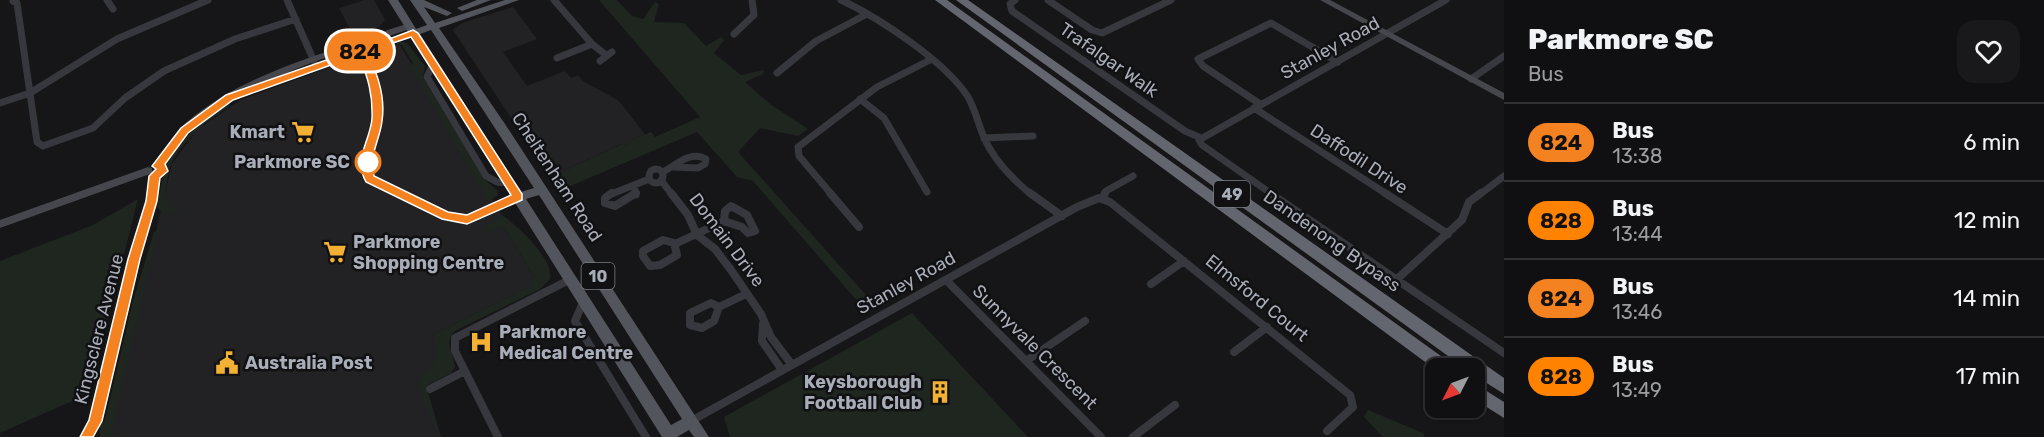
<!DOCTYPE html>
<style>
:root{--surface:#101012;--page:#19191b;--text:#f1f3f6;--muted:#9c9d9f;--line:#303032}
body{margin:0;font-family:Rubik,sans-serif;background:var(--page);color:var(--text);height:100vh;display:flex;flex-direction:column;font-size:22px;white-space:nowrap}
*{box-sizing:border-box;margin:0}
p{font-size:20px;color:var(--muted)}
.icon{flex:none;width:33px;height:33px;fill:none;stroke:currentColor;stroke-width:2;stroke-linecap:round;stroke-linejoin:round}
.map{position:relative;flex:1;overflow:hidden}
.drawer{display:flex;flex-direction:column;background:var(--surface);width:540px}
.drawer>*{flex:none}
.badge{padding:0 12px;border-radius:20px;font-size:21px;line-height:39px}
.needle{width:39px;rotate:228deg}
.controls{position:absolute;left:1425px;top:358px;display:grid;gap:12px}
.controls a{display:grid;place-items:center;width:60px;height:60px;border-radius:12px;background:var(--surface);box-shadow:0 2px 4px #0004,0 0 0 2px var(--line);font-size:30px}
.map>.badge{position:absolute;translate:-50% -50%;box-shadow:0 0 0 3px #fff}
.round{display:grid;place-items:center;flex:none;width:63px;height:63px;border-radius:18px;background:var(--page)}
.summary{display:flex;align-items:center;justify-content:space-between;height:102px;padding:0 24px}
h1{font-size:28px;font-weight:800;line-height:45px}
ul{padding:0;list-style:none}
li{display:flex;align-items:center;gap:18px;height:78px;padding:0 24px;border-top:2px solid var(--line)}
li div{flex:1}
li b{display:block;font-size:22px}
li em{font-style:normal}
li .badge{min-width:66px;font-weight:700;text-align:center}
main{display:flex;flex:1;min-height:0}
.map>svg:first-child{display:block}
.built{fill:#222225}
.green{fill:#1e261f}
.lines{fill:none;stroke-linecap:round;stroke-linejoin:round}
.street-far1{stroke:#37383d;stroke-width:7}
.street{stroke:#37383d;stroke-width:8}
.secondary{fill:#45474d;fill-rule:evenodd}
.primary{fill:#53555c;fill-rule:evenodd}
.highway{fill:#63666e;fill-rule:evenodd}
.line{fill:#f58220;stroke:#fff;stroke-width:1.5}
.stop-dot{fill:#fff;stroke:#f58220;stroke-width:3}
.labels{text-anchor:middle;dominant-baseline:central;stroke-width:5;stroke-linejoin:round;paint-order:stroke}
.shield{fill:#111113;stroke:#7b7e86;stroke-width:1.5}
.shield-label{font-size:16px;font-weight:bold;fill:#a8adb8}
.street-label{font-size:18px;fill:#a8adb8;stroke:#111113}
.poi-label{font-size:18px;font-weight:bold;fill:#a8adb8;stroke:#111113;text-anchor:start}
.stop-label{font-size:18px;font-weight:bold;fill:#a8adb8;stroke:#111113;text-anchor:end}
</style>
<main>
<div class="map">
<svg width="1504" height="437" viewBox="0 0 1504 437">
<rect width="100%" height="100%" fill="#161618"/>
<path class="built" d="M 365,0 L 374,0 L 385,20 L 372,34 L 356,40 L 339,8 Z
M 513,7 L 537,39 L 503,52 L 527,86 L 565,71 L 571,78 L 578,75 L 583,81 L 618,100 L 645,134 L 631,140 L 629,144 L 624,146 L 621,144 L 550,177 L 453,30 L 462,23 Z
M 393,44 L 400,45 L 502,215 L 503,226 L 535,278 L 532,286 L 432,335 L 451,373 L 426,386 L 441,437 L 107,437 L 172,164 L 197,130 L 240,100 Z"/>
<path class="green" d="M 599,0 L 617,0 L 632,16 L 643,19 L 655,2 L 659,4 L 654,22 L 684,23 L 706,46 L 721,37 L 724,40 L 714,53 L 741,75 L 764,70 L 763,74 L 745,82 L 770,104 L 808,129 L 798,136 L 760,128 L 738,152 L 875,305 L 866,311 L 753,181 L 737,177 L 697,132 L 561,190 L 550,177 L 622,144 L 624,146 L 629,144 L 631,140 L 651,132 L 655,137 L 700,117 Z
M 400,41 L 407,43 L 425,66 L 423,78 L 483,178 L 497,190 L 498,195 L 488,202 L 412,69 L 407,71 L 413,63 L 402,45 L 393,43 Z
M 229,102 L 230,106 C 208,120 184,139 172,163 C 167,174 166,189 164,201 L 170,201 L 166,205 L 179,210 L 184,208 L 179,212 L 162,213 L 157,207 L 166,162 L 200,122 Z
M 138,199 L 88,394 L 0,433 L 0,261 L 93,225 Z
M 502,215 C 518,226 554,259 550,279 L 540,289 L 455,331 C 443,344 454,352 455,367 L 451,373 L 426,386 L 441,437 L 438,437 L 417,382 C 433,363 444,360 432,335 L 531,286 L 529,282 L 535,278 L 503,226 L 489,232 L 492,237 L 487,234 L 486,226 Z
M 162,227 L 164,227 L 164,231 L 157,232 L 111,435 L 119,435 L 118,437 L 100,437 L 100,424 L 105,420 L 133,301 L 154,232 Z
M 912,313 L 1028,437 L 730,437 L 724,417 Z
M 1368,410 L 1423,433 L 1425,437 L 1383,437 L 1364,417 Z"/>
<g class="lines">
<path class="street-far1" d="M 107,0 L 113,9
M 287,0 L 314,61
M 554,0 L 592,44 L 606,55
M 841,0 C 878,17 946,62 968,97 C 975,109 978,123 983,135 C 993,160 1012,179 1032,195
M 1015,0 L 1010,4 L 1012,11 L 1185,131 L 1201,138
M 1048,0 L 1092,30 L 1102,33 L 1171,0
M 13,1 L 17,3 L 37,142 L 43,146 L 93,128 L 125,98 L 164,71 L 235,39 L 296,19
M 734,34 L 754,15 L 752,0
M 557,58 L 592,44
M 600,61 L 612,52
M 433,64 L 427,77 L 486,176 L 497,182 L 509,183
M 777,73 L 816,41 L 867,14
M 1471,79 L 1504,56
M 860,99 L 884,118 L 927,192
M 0,103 L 30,93 L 117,39 L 208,0
M 1260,104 L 1203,66 L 1198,59 L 1271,23 L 1338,62
M 1254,108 L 1388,195
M 984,138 L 1033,136
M649 176a7 7 0 1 1 14 0a7 7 0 1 1-14 0Z
M 663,172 C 676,165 691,150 706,159 L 705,164 L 698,168 L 673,167
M 661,180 L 672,195
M 634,186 L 636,195
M 609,195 L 649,179
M 832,195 L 799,156 L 798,147 L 877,87 L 930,60
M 1104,195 L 1106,191 L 1133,176
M 1273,195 L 1202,145 L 1199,140 L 1446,0
M 1479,195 L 1504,176"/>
<path class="street" d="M 612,193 L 605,198 L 605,203 L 615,206 L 636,193
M 671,193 L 688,215 L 697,235 L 715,249 L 731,270 L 761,314 L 771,337 L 792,365
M 830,193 L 859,227
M 1030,193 L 1062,216
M 1270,193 L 1504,353
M 1385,193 L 1448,234
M 1103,198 L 1105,193
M 731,206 L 747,215 L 755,231 L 748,233 L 742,227 L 724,221 L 725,211 Z
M 663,240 L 674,243 L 677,255 L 660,265 L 650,266 L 643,256 L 643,251 Z
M 675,244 L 724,221
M 946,280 L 1101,437
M 1396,280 L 1462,220 L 1469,202 L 1481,193
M 1151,284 L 1184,261
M 584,300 L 575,321 L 646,437
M 711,303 L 719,307 L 714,321 L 702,328 L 690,325 L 690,313 Z
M 719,307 L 746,294
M 763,324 L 762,341 L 782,370
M 1234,352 L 1267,327
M 1026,361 L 1085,321
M 430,389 L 465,371
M 691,421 L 1077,207 L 1099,198 L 1110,202 L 1350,395 L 1353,407 L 1327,431
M 498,437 L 455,351 L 455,338 L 571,279
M 1133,437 L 1175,405"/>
<path class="secondary" d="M 1320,0 L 1330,0 L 1504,93 L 1504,100 Z
M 410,23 L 413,24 L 413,28 C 341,53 255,76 196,125 C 181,137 172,154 162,169 L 158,170 L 153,166 C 163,151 173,134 187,122 C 230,85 287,65 340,47 C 363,39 386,30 410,23 Z
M 413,30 L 417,33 L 416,35 L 351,58 L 348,59 L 344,56 L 345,54 Z
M 148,167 L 152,168 L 152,173 L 158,173 L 159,176 L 156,201 L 139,259 L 101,421 L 94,437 L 82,437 L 89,421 L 129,259 L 146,201 L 150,174 L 0,228 L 0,220 Z"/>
<path class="primary" d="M 388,0 L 398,0 L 416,29 L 427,25 L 410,0 L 424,0 L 452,13 L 447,16 L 424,7 L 435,23 L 505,0 L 519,0 L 439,28 L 505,124 L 709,437 L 694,437 L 689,430 L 677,437 L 662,437 ZM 431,30 L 534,188 L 521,192 L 420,34 ZM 539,195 L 682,419 L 671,425 L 526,199 Z
M 477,0 L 491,0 L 462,11 L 457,8 Z"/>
<path class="highway" d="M 935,0 L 947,0 L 1452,364 L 1454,369 L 1436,370 Z
M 956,0 L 968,0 L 1504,378 L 1504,394 L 1474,375 L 1474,369 L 1466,369 Z
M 1474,383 L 1504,402 L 1504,418 L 1474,399 Z"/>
</g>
<path class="line" d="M 413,30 L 418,33 L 522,194 L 522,200 L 467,224 L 442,219 L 366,182 C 353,159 370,141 372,119 C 373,94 368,78 359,55 L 233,100 L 188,133 L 165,164 L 168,171 L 160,178 L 157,201 L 140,259 L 102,421 L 93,437 L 80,437 L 89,420 L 128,259 L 146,201 L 149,176 L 156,169 L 152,166 L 181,128 L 226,95 L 358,49 L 365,49 C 377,71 386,95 382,121 C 380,140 368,156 374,176 L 448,212 L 467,215 L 511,195 L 411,37 L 381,47 L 376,44 Z"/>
<defs>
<g id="supermarket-bare" transform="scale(1.8)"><path d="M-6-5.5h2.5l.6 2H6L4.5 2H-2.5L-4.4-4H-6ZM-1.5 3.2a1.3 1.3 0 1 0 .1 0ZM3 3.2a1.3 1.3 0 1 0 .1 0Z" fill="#f2b134" stroke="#111113" stroke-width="2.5" paint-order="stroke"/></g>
<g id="hospital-bare" transform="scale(1.8)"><path d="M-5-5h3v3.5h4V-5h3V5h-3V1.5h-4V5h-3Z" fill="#f2b134" stroke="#111113" stroke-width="2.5" paint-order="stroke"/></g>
<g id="civic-bare" transform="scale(1.8)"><path d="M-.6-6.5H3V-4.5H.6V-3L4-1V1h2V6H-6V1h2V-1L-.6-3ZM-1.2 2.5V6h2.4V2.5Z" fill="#f2b134" stroke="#111113" stroke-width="2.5" paint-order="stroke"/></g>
<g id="building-bare" transform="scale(1.8)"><path d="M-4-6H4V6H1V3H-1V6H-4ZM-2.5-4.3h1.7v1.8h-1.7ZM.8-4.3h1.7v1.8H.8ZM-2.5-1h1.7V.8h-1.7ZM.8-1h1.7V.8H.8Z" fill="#f2b134" stroke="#111113" stroke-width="2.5" paint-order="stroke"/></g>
</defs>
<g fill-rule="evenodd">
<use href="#supermarket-bare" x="303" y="132"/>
<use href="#supermarket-bare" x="335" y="252"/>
<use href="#hospital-bare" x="481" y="342"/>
<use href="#civic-bare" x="227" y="363"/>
<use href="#building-bare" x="940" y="392"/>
</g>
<circle class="stop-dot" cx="368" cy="162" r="12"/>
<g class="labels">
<g class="shield">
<rect x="1214" y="181" width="36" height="26" rx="4.5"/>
<rect x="581.5" y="263" width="33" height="26" rx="4.5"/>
</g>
<g class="shield-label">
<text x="1232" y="194">49</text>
<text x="598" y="276">10</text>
</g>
<g class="street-label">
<text transform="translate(1330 48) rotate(-29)">Stanley Road</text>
<text transform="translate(1109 60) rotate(35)">Trafalgar Walk</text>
<text transform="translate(1359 159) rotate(33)">Daffodil Drive</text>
<text transform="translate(557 177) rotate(57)">Cheltenham Road</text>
<text transform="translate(727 240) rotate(53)">Domain Drive</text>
<text transform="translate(1332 241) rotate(35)">Dandenong Bypass</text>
<text transform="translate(906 283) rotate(-29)">Stanley Road</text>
<text transform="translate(1257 298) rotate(39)">Elmsford Court</text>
<text transform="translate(99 329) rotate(-76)">Kingsclere Avenue</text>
<text transform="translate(1035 347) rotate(45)">Sunnyvale Crescent</text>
</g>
<g class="poi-label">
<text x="285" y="132" text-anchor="end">Kmart</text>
<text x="353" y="242">Parkmore<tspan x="353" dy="21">Shopping Centre</tspan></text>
<text x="499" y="332">Parkmore<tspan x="499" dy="21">Medical Centre</tspan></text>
<text x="245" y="363">Australia Post</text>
<text x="922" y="382" text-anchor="end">Keysborough<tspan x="922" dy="21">Football Club</tspan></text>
</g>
<g class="stop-label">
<text x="350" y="162">Parkmore SC</text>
</g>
</g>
</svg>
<div class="controls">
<a><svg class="needle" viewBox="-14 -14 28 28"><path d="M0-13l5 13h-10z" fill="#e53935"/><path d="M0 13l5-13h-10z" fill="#9c9d9f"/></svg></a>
</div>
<b class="badge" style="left:360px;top:51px;background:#f58220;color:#111">824</b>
</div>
<section class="drawer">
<div class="summary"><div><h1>Parkmore SC</h1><p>Bus</p></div><a class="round"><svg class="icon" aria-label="heart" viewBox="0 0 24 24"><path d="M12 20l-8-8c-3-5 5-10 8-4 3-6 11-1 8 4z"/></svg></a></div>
<ul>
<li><span class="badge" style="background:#f58220;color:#111">824</span><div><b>Bus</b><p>13:38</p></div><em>6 min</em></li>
<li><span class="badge" style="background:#ff8200;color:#111">828</span><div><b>Bus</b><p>13:44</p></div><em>12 min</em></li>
<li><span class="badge" style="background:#f58220;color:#111">824</span><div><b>Bus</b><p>13:46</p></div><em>14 min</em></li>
<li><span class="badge" style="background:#ff8200;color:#111">828</span><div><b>Bus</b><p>13:49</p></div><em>17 min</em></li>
</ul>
</section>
</main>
